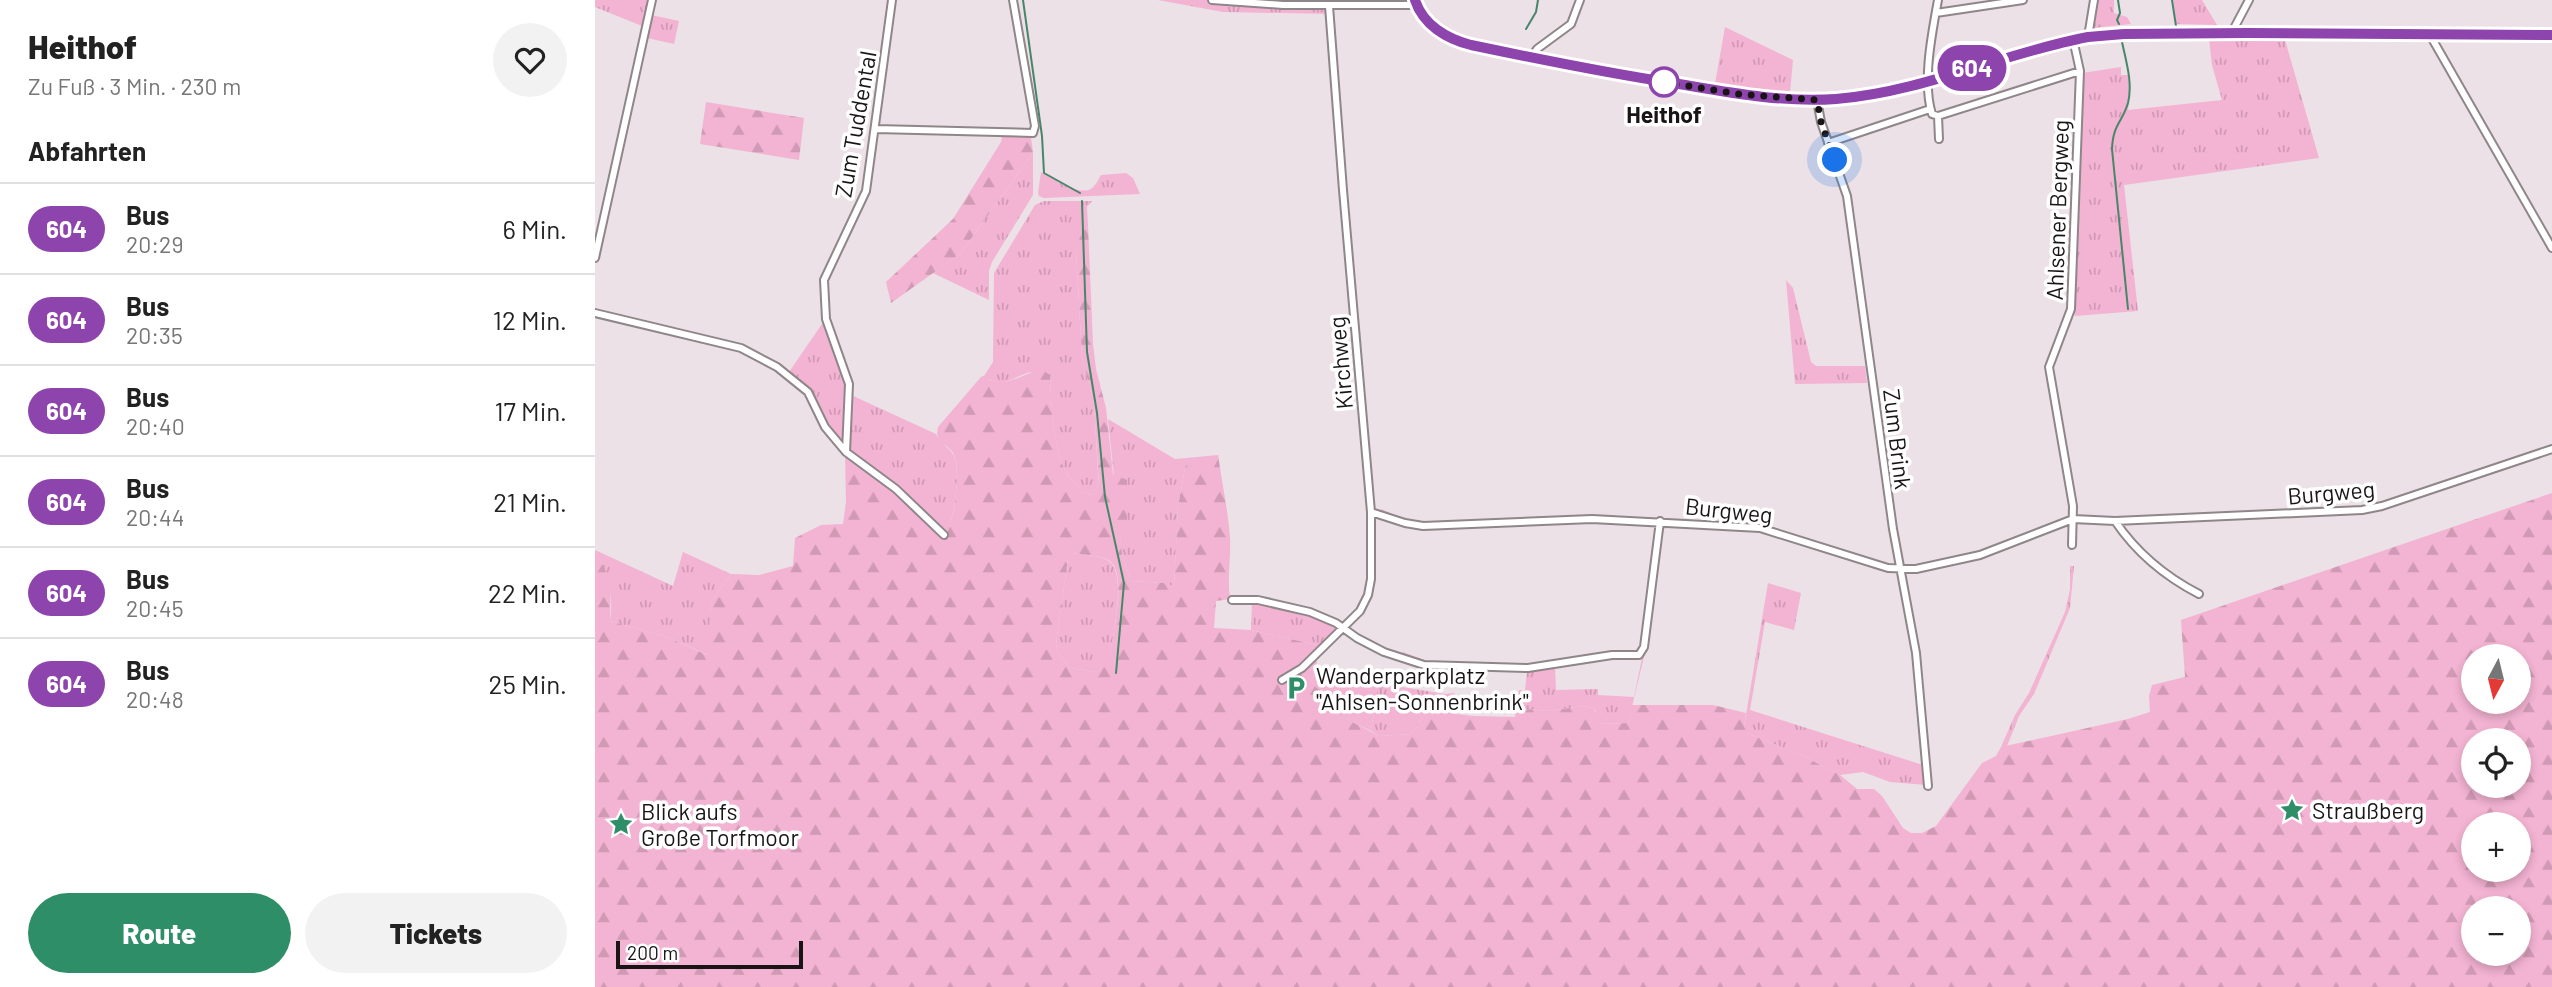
<!DOCTYPE html>
<html lang="de">
<meta charset="utf-8">
<style>
:root{--surface:#fff;--page:#f2f2f2;--text:#222;--muted:#767676;--line:#e0e0e0;--accent:#2e8e67}
body{margin:0;font-family:Barlow,sans-serif;background:var(--page);color:var(--text);height:100vh;display:flex;flex-direction:column;font-size:26px;white-space:nowrap}
*{box-sizing:border-box;margin:0}
p{font-size:23px;color:var(--muted)}
.icon{flex:none;width:38px;height:38px;fill:none;stroke:currentColor;stroke-width:2;stroke-linecap:round;stroke-linejoin:round}
.map{position:relative;flex:1;overflow:hidden}
.drawer{display:flex;flex-direction:column;background:var(--surface);width:595px}
.drawer>*{flex:none}
.badge{padding:0 14px;border-radius:23px;font-size:24px;line-height:46px}
.needle{width:46px;rotate:187deg}
.controls{position:absolute;left:1866px;top:644px;display:grid;gap:14px}
.controls a{display:grid;place-items:center;width:70px;height:70px;border-radius:50%;background:var(--surface);box-shadow:0 4px 10px #0003;font-size:35px}
.scale{position:absolute;left:21px;bottom:18px;width:187px;box-sizing:border-box;padding-left:7px;border:4px solid #191517;border-top:0;font-size:19px;line-height:24px;white-space:nowrap;color:#191517;-webkit-text-stroke:5px #fff;paint-order:stroke}
.you{position:absolute;width:35px;height:35px;margin:-18px;border:5px solid #fff;border-radius:50%;background:#1a73e8;box-shadow:0 0 0 10px #1a73e833}
.map>.badge{position:absolute;translate:-50% -50%;box-shadow:0 0 0 4px #fff}
h2{padding:0 28px;font-size:26px;line-height:63px}
.round{display:grid;place-items:center;flex:none;width:74px;height:74px;border-radius:37px;background:var(--page)}
.overview{display:flex;align-items:center;justify-content:space-between;height:119px;padding:0 28px}
h1{font-size:33px;font-weight:800;line-height:52px}
.button{display:flex;gap:14px;margin-top:auto;padding:14px 28px}
.button a{flex:1;height:80px;border-radius:42px;background:var(--accent);color:#fff;font-size:28px;font-weight:800;line-height:80px;text-align:center}
.button a+a{background:var(--page);color:var(--text)}
ul{padding:0;list-style:none}
li{display:flex;align-items:center;gap:21px;height:91px;padding:0 28px;border-top:2px solid var(--line)}
li div{flex:1}
li b{display:block;font-size:26px}
li em{font-style:normal}
li .badge{min-width:77px;font-weight:700;text-align:center}
main{display:flex;flex:1;min-height:0}
.map>svg:first-child{display:block}
.grass{fill:url(#grass-tufts)}
.forest{fill:url(#forest-firs);fill-rule:evenodd}
.garden{fill:#f3b3d2}
.lines{fill:none;stroke-linecap:round;stroke-linejoin:round}
.stream{stroke:#47866a;stroke-width:2}
.minor-casing{stroke:#8f868a;stroke-width:10}
.major-casing{stroke:#c3c2c3;stroke-width:11}
.minor{stroke:#fff;stroke-width:6}
.major{stroke:#97c4af;stroke-width:8}
.line-casing{stroke:#fff;stroke-width:16}
.line{stroke:#8e44ad;stroke-width:10}
.walk{stroke:#191517;stroke-width:7;stroke-dasharray:0 12.6}
.stop-dot{fill:#fff;stroke:#8e44ad;stroke-width:3.5}
.labels{text-anchor:middle;dominant-baseline:central;stroke-width:7;stroke-linejoin:round;paint-order:stroke}
.stop-label{font-size:23px;font-weight:bold;fill:#191517;stroke:#fff}
.street-label{font-size:23px;fill:#191517;stroke:#fff}
.poi-label{font-size:23px;fill:#191517;stroke:#fff;text-anchor:start}
</style>
<main>
<section class="drawer">
<div class="overview"><div><h1>Heithof</h1><p>Zu Fuß · 3 Min. · 230 m</p></div><a class="round"><svg class="icon" aria-label="heart" viewBox="0 0 24 24"><path d="M12 20l-8-8c-3-5 5-10 8-4 3-6 11-1 8 4z"/></svg></a></div>
<h2>Abfahrten</h2>
<ul>
<li><span class="badge" style="background:#8e44ad;color:#fff">604</span><div><b>Bus</b><p>20:29</p></div><em>6 Min.</em></li>
<li><span class="badge" style="background:#8e44ad;color:#fff">604</span><div><b>Bus</b><p>20:35</p></div><em>12 Min.</em></li>
<li><span class="badge" style="background:#8e44ad;color:#fff">604</span><div><b>Bus</b><p>20:40</p></div><em>17 Min.</em></li>
<li><span class="badge" style="background:#8e44ad;color:#fff">604</span><div><b>Bus</b><p>20:44</p></div><em>21 Min.</em></li>
<li><span class="badge" style="background:#8e44ad;color:#fff">604</span><div><b>Bus</b><p>20:45</p></div><em>22 Min.</em></li>
<li><span class="badge" style="background:#8e44ad;color:#fff">604</span><div><b>Bus</b><p>20:48</p></div><em>25 Min.</em></li>
</ul>
<div class="button"><a>Route</a><a>Tickets</a></div>
</section>
<div class="map">
<svg width="1957" height="987" viewBox="0 0 1957 987">
<defs>
<pattern id="grass-tufts" width="24" height="20" patternUnits="userSpaceOnUse" patternTransform="scale(1.75)"><rect width="24" height="20" fill="#f3b3d2"/><path d="M3 7l-1-3M5 7V3M7 7l1-3M15 17l-1-3M17 17v-4M19 17l1-3" fill="none" stroke="#d099b4"/></pattern>
<pattern id="forest-firs" width="22" height="20" patternUnits="userSpaceOnUse" patternTransform="scale(1.75)"><rect width="22" height="20" fill="#f3b3d2"/><path d="M5 1l3.5 6h-7zM16 11l3.5 6h-7z" fill="#d099b4"/></pattern>
</defs>
<rect width="100%" height="100%" fill="#ebe1e6"/>
<path class="grass" d="M 0,0 L 53,0 L 47,26 L 0,7 Z
M 563,0 L 672,0 L 738,3 L 739,14 L 628,12 Z
M 1500,0 L 1519,0 L 1519,13 L 1532,17 L 1536,24 L 1497,28 Z
M 1578,0 L 1607,0 L 1622,25 L 1581,24 Z
M 56,15 L 84,21 L 79,44 L 52,38 Z
M 1130,27 L 1198,60 L 1195,93 L 1120,84 Z
M 1614,38 L 1690,40 L 1724,158 L 1529,185 L 1543,311 L 1480,316 L 1478,309 L 1487,73 L 1526,67 L 1526,75 L 1533,75 L 1535,94 L 1533,110 L 1627,100 L 1617,65 Z
M 438,153 L 438,195 L 397,262 L 394,271 L 394,300 L 338,273 L 365,254 Z
M 446,172 C 458,178 482,196 496,189 C 501,185 503,180 506,175 L 531,173 L 538,178 L 545,194 L 449,198 L 444,196 L 443,193 Z
M 449,201 L 497,201 L 492,207 L 493,225 L 490,225 L 481,250 L 487,357 L 499,404 L 503,474 L 504,485 L 496,495 L 486,492 C 482,484 477,481 473,475 C 458,453 456,402 455,375 C 448,374 438,371 432,373 C 415,379 405,389 389,376 L 398,362 L 399,273 L 440,205 Z
M 1191,280 L 1198,288 L 1216,362 L 1221,366 L 1270,366 L 1272,383 L 1200,384 Z
M 229,321 L 253,387 L 250,448 L 231,425 L 215,391 L 194,372 Z
M 256,395 L 341,434 C 345,444 355,447 359,456 C 366,474 359,516 352,534 L 303,488 L 253,452 Z
M 513,419 L 580,459 L 592,458 L 583,506 L 579,587 L 569,583 L 536,581 L 527,554 Z
M 786,509 L 811,520 L 828,521 L 854,523 L 998,515 L 1160,524 L 1203,535 L 1166,527 L 1138,525 L 1139,530 L 1077,527 L 1068,529 L 1049,657 L 1033,723 L 1000,724 L 1001,712 L 998,708 L 989,706 L 952,711 L 934,709 L 920,717 L 924,690 L 930,690 L 932,671 L 960,668 L 961,690 L 1003,689 L 1003,695 L 1039,697 L 1047,658 L 1044,654 L 1018,653 L 932,666 L 848,666 L 829,664 L 804,656 L 808,652 L 840,664 L 932,665 L 1018,652 L 1043,652 L 1047,646 L 1060,527 L 1045,524 L 996,522 L 834,530 L 809,527 L 788,518 Z
M 0,550 L 78,586 L 88,552 L 136,574 L 116,602 L 113,655 L 72,637 L 15,621 C 19,590 13,576 0,550 Z
M 477,553 C 488,555 507,555 515,562 C 532,575 517,640 514,661 L 502,672 L 475,668 L 463,653 L 461,644 L 473,558 Z
M 1475,566 L 1479,566 L 1475,608 L 1439,694 L 1424,716 L 1412,746 L 1406,747 L 1420,715 L 1434,693 L 1470,612 L 1475,589 Z
M 1173,583 L 1206,593 L 1199,630 L 1170,622 L 1155,710 L 1328,765 L 1331,785 L 1295,782 L 1268,772 L 1245,775 L 1206,755 L 1152,733 L 1149,727 Z
M 657,601 C 685,608 717,611 742,629 L 726,646 L 656,630 Z
M 783,683 L 850,694 L 860,693 L 857,714 L 832,710 L 817,734 L 784,736 L 776,731 Z"/>
<path class="forest" d="M 111,102 L 209,118 L 204,160 L 105,144 Z
M 407,136 L 436,137 L 438,153 L 365,254 L 296,303 L 291,282 L 358,219 L 406,142 Z
M 487,225 L 493,225 L 498,344 L 501,369 L 511,408 L 518,474 L 532,480 L 532,527 L 525,532 L 527,554 L 536,581 L 569,583 L 579,586 L 583,506 L 592,458 L 623,455 C 627,482 633,511 635,538 C 636,559 632,579 635,599 L 621,601 L 619,628 L 656,630 L 726,646 L 718,654 L 722,659 L 708,672 L 722,688 L 746,697 L 744,715 L 784,736 L 817,734 L 832,710 L 878,716 L 920,717 L 934,709 L 952,711 L 989,706 L 998,708 L 1001,713 L 1001,724 L 1033,723 L 1037,705 L 1118,705 L 1151,713 L 1149,727 L 1152,728 L 1152,733 L 1206,755 L 1245,775 L 1262,789 L 1279,789 L 1287,796 L 1308,828 L 1316,833 L 1327,833 L 1341,826 L 1387,763 L 1401,756 L 1406,747 L 1533,719 L 1555,712 L 1554,696 L 1557,685 L 1590,677 L 1586,620 L 1957,493 L 1957,987 L 0,987 L 0,550 L 16,582 L 15,621 L 72,637 L 112,655 L 116,602 L 136,574 L 164,575 L 198,566 L 200,538 L 226,525 L 248,524 L 251,502 L 250,453 L 301,491 L 350,536 C 359,523 367,468 358,453 C 351,442 339,444 343,427 L 386,377 L 391,375 L 394,380 C 413,387 428,374 446,369 L 455,375 C 456,401 458,453 473,475 C 477,481 482,484 486,492 L 496,495 L 504,485 L 499,404 L 487,357 L 481,250 ZM 478,553 C 488,555 508,555 516,562 C 532,576 517,640 514,660 L 502,672 L 475,668 L 463,653 L 461,644 L 473,558 ZM 1878,656 L 1923,656 L 1923,702 L 1878,702 ZM 1878,740 L 1923,740 L 1923,786 L 1878,786 ZM 1878,824 L 1923,824 L 1923,870 L 1878,870 ZM 1878,908 L 1923,908 L 1923,954 L 1878,954 Z"/>
<path class="garden" d="M 722,659 L 722,666 L 731,670 L 734,665 L 744,670 L 766,673 L 765,680 L 783,683 L 776,731 L 743,715 L 746,697 L 722,688 L 708,672 Z"/>
<g class="lines">
<path class="stream" d="M 428,0 L 447,136 L 449,173 L 485,193
M 1523,0 L 1525,13 L 1522,20 L 1524,24
M 1577,0 L 1581,26
M 931,29 L 941,12 L 943,0
M 1527,42 C 1531,61 1538,83 1533,103 C 1527,123 1518,124 1517,149 L 1533,309
M 487,201 L 492,352 L 502,413 L 510,497 L 529,583 L 521,673"/>
<g class="minor-casing">
<path id="minor" d="M 617,0 L 688,5 L 821,5
M 1343,0 C 1337,33 1327,82 1337,114 L 1343,116 L 1344,139
M 1341,13 L 1428,0
M 1636,34 L 1654,0
M 1835,35 L 1957,248
M 1493,37 L 1499,0
M 937,57 L 942,49 L 976,24 L 985,0
M 1222,100 L 1226,122 L 1252,196 L 1298,529 L 1321,653 L 1333,786
M 1343,116 L 1485,71
M 281,129 L 438,133 L 440,126 L 418,0
M 1233,143 L 1335,109
M 0,258 L 57,0
M 0,313 L 146,348 L 182,367 L 213,392 L 230,427 L 251,452 L 301,489 L 349,535
M 251,452 L 254,384 L 231,319 L 229,280 L 271,191 L 297,0
M 776,512 L 810,523 L 828,526 L 997,519 L 1165,528 L 1293,568 L 1321,569 L 1385,555 L 1478,519 L 1520,521 L 1767,510 L 1787,506 L 1957,449
M 1520,521 C 1541,552 1571,577 1604,594
M 1477,545 L 1478,506 L 1454,367 L 1476,309 L 1485,71 L 1478,39
M 637,600 L 663,600 L 715,612 L 741,623 L 762,638 L 789,652 L 829,665 L 933,668 L 1017,655 L 1044,655 L 1049,647 L 1065,521
M 687,680 L 707,668 L 765,611 L 773,595 L 776,579 L 776,512 L 748,190 L 734,6"/>
</g>
<g class="major-casing">
<path id="major" d="M 820,0 C 828,25 852,39 876,45 C 943,59 1011,73 1078,83 C 1134,92 1190,105 1247,98 C 1331,88 1410,52 1493,37 L 1529,34 L 1957,35"/>
</g>
<use href="#minor" class="minor"/>
<use href="#major" class="major"/>
</g>
<g class="lines">
<g class="line-casing">
<path id="line" d="M 820,0 C 828,25 852,39 876,45 C 943,59 1011,73 1078,83 C 1132,92 1187,103 1241,99 C 1328,92 1408,53 1493,37 L 1529,34 L 1652,33 L 1957,35"/>
</g>
<use href="#line" class="line"/>
<path class="walk" d="M 1069,82 L 1143,94 L 1222,100 L 1226,122 L 1240,160"/>
</g>
<defs>
<g id="parking-bare" transform="scale(1.89)"><path d="M-3.5-5.5H1a3.5 3.5 0 0 1 0 7H-1V5.5H-3.5ZM-1-3.4V-.6H.8a1.4 1.4 0 0 0 0-2.8Z" fill="#2e8e67" stroke="#fff" stroke-width="2.5" paint-order="stroke"/></g>
<g id="sight-bare" transform="scale(1.89)"><path d="M0-6L1.8-2.2L6-1.7L2.9 1.2L3.7 5.4L0 3.3L-3.7 5.4L-2.9 1.2L-6-1.7L-1.8-2.2Z" fill="#2e8e67" stroke="#fff" stroke-width="2.5" paint-order="stroke"/></g>
</defs>
<g fill-rule="evenodd">
<use href="#parking-bare" x="701" y="688"/>
<use href="#sight-bare" x="1697" y="810"/>
<use href="#sight-bare" x="26" y="824"/>
</g>
<circle class="stop-dot" cx="1069" cy="82" r="14"/>
<g class="labels">
<g class="stop-label">
<text x="1069" y="114">Heithof</text>
</g>
<g class="street-label">
<text transform="translate(260 124) rotate(-80)">Zum Tuddental</text>
<text transform="translate(1462 210) rotate(-88)">Ahlsener Bergweg</text>
<text transform="translate(745 363) rotate(-95)">Kirchweg</text>
<text transform="translate(1303 439) rotate(83)">Zum Brink</text>
<text transform="translate(1736 492) rotate(-5)">Burgweg</text>
<text transform="translate(1134 510) rotate(6)">Burgweg</text>
</g>
<g class="poi-label">
<text x="721" y="675">Wanderparkplatz<tspan x="721" dy="26">"Ahlsen-Sonnenbrink"</tspan></text>
<text x="1717" y="810">Straußberg</text>
<text x="46" y="811">Blick aufs<tspan x="46" dy="26">Große Torfmoor</tspan></text>
</g>
</g>
</svg>
<div class="controls">
<a><svg class="needle" viewBox="-14 -14 28 28"><path d="M0-13l5 13h-10z" fill="#e53935"/><path d="M0 13l5-13h-10z" fill="#767676"/></svg></a>
<a><svg class="icon" aria-label="locate" viewBox="0 0 24 24"><circle cx="12" cy="12" r="6"/><path d="M12 2v4M12 18v4M2 12h4M18 12h4"/></svg></a>
<a>+</a>
<a>−</a>
</div>
<div class="scale">200 m</div>
<div class="you" style="left:1240px;top:160px"></div>
<b class="badge" style="left:1377px;top:68px;background:#8e44ad;color:#fff">604</b>
</div>
</main>
